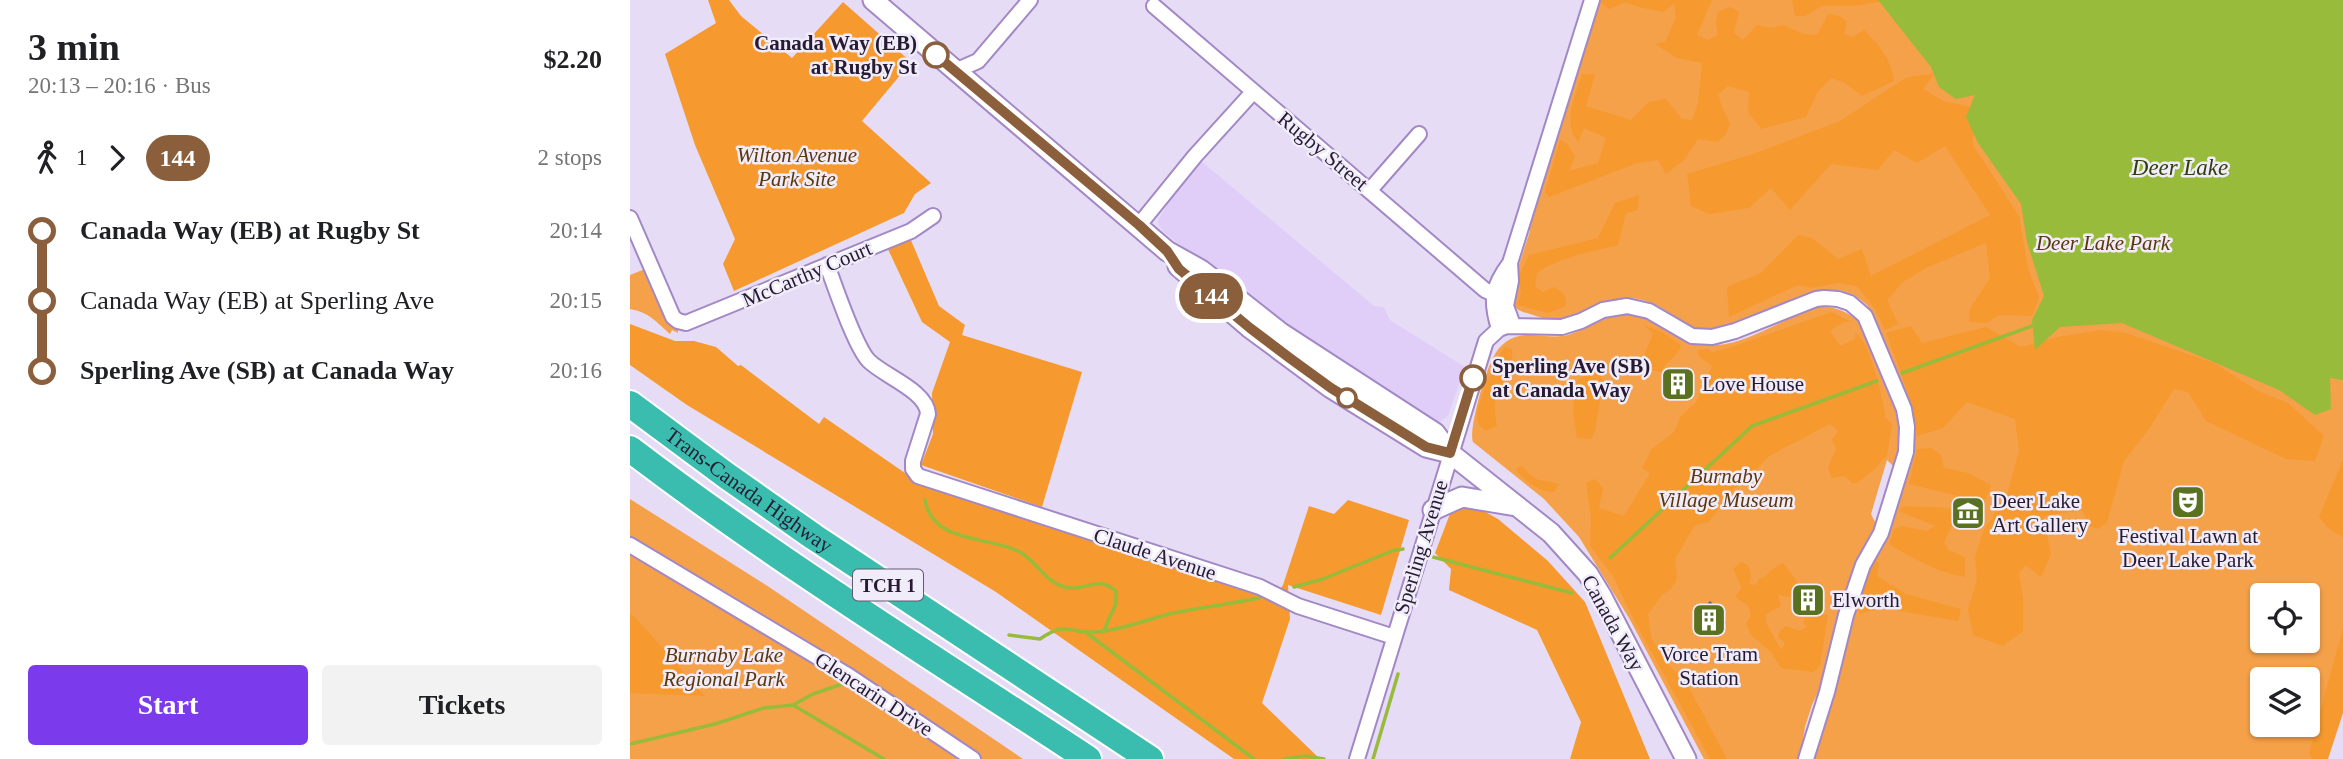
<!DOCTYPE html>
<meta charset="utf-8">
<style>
:root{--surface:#fff;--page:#f2f2f2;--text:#202124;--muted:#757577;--accent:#7c3aed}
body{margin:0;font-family:"Times New Roman",serif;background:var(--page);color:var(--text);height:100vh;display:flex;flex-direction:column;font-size:26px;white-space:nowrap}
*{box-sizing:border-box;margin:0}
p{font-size:23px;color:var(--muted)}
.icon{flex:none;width:38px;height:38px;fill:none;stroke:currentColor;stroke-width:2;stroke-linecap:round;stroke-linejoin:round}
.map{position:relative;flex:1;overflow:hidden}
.details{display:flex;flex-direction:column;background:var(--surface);width:630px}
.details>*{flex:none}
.badge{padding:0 14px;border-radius:23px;font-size:24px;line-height:46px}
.controls{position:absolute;left:1620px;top:583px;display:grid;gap:14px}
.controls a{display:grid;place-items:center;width:70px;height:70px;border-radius:7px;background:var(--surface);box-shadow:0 2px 5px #0004;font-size:35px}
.map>.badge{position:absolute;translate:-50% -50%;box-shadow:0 0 0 4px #fff}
.legs{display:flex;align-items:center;gap:10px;height:77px;padding:0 28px;font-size:23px}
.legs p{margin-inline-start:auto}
.head{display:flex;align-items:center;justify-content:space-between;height:119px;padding:0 28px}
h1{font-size:38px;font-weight:600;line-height:52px}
.button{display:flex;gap:14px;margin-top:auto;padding:14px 28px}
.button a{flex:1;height:80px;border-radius:7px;background:var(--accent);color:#fff;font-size:28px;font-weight:600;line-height:80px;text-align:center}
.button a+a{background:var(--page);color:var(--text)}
ul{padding:0 28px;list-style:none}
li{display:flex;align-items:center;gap:24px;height:70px;font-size:26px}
li i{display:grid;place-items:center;width:10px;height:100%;margin:0 9px;background:currentColor}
li i::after{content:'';width:18px;height:18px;margin:-9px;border:5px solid;border-radius:50%;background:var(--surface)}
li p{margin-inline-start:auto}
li:first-child i{background:linear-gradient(#0000 50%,currentColor 0)}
li:last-child i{background:linear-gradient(currentColor 50%,#0000 0)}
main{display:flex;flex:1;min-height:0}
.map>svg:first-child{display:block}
.built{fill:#e0cef9}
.green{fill:#f5a14a;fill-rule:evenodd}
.forest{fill:#f6992e}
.water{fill:#98bb3b}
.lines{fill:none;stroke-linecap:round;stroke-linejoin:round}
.stream{stroke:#98bb3b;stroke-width:3.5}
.minor-casing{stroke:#a288c5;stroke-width:18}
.secondary-casing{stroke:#a288c5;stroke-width:23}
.motorway-casing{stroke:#fff;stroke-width:30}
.minor{stroke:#fff;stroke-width:14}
.secondary{stroke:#fff;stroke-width:19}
.motorway{stroke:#3abdae;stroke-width:26}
.rail{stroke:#6e637c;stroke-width:3.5;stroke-dasharray:9 9;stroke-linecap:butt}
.line-1-casing{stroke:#fff;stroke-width:16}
.line-1{stroke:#8b5e3c;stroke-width:10}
.stop-1-dot{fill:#fff;stroke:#8b5e3c;stroke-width:3.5}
.labels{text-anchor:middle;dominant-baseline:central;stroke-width:5;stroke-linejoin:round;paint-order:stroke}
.shield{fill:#f1ecf9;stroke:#635a6e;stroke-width:2}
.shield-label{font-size:19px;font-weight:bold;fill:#261b33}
.stop-label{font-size:21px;font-weight:bold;fill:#261b33;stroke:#f1ecf9;text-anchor:end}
.street-label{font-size:21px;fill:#261b33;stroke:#f1ecf9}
.park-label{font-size:21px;font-style:italic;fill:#5c370e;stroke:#f1ecf9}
.poi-label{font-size:21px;fill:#261b33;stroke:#f1ecf9;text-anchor:start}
.water-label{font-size:23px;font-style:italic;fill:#313f0b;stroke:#f1ecf9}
</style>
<main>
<section class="details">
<div class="head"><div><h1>3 min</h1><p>20:13 – 20:16 · Bus</p></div><b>$2.20</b></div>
<div class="legs"><svg class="icon" aria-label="walk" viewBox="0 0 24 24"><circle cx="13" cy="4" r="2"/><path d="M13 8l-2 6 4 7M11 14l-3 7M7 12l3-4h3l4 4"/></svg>1<svg class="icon" aria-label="forward" viewBox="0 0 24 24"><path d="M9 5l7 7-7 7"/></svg><b class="badge" style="background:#8b5e3c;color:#fff">144</b><p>2 stops</p></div>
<ul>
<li><i style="color:#8b5e3c"></i><b>Canada Way (EB) at Rugby St</b><p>20:14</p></li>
<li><i style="color:#8b5e3c"></i><span>Canada Way (EB) at Sperling Ave</span><p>20:15</p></li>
<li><i style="color:#8b5e3c"></i><b>Sperling Ave (SB) at Canada Way</b><p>20:16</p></li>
</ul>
<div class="button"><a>Start</a><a>Tickets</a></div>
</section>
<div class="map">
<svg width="1713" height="759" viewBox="0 0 1713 759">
<rect width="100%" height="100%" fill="#e7dcf6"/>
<path class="built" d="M 570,160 L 744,306 L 754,307 L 760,320 L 835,367 L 818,416 L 810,422 L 797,420 L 612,295 L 534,232 L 528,224 L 528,220 L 548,187 Z"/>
<path class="green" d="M 968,0 L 1713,0 L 1713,701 L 1694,759 L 1184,759 L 1235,575 L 1255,538 L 1279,466 L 1284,433 L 1279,403 L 1242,312 L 1237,305 L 1224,295 L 1209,290 L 1194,290 L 1097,328 C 1046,336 1048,307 1008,299 C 975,293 956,319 927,320 C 918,320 909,317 900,314 C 893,312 886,311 883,303 C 878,292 896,245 900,231 L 898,228 ZM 1633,595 L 1678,595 L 1678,640 L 1633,640 ZM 1633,679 L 1678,679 L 1678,724 L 1633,724 Z
M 15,269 L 39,323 L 48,330 L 48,333 L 42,330 L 40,334 C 26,322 19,312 0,309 L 0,275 Z
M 1188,307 C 1207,306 1223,313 1235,329 L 1269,415 L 1271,440 L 1265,468 L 1257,460 L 1241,514 L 1247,526 L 1229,557 L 1220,580 L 1197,658 L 1194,679 L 1182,705 L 1175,727 L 1170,759 L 1074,759 L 999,618 L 949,537 L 914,499 L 843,442 C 838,430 856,369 864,356 C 868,348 875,341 883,338 C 901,330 921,341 941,334 C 960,327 978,311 1000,314 C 1034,318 1050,348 1088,345 C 1122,342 1155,317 1188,307 Z
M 0,499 L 139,587 L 393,759 L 0,759 Z"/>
<path class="forest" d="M 78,0 L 99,0 L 111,16 L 162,58 L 213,2 L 281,62 L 232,121 L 301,183 L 285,194 L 274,213 L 104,291 L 93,264 L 105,239 L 65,145 L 35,54 L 86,23 Z
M 971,0 L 1082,0 L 1067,35 L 1078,40 L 1088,35 L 1086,23 L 1088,12 L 1100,7 L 1109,12 L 1104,33 L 1113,40 L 1127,25 L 1141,28 L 1153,25 L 1174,34 L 1187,35 L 1198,14 L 1210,16 L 1217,22 L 1214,34 L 1222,37 L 1234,30 C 1249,45 1262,60 1264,81 L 1232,96 L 1215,83 L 1201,78 L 1188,91 L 1176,117 L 1131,129 L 1118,112 L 1119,92 L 1098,86 L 1088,94 L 1093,109 L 1100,123 L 1096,134 L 1088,142 L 1068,139 L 1054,160 L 1036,174 L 1028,160 L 1007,163 L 919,197 L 915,192 L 930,140 L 937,143 L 945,157 L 939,171 L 968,163 L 976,138 L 954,128 L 948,142 C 932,120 945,99 952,74 L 965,74 L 956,106 L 1001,120 L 1019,102 L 1036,99 L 1052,119 L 1062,120 L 1068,103 L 1072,63 L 1047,58 L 1025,44 L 1035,42 L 1046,18 L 1044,3 L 1034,12 L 1008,7 L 996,2 L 979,9 L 970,2 Z
M 1162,0 L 1253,0 L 1255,1 L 1223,6 L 1192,6 L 1175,16 L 1165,16 Z
M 1304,74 L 1293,89 L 1313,101 L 1354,110 L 1343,122 L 1343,145 L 1389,216 L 1398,268 L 1409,298 L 1402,316 L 1370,315 L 1356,323 L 1339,322 L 1340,309 L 1360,278 L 1356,243 L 1296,268 L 1273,282 L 1257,300 L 1268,324 L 1255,330 L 1245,309 L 1227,286 L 1208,283 L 1182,288 L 1168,285 L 1099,317 L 1097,287 L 1131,273 L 1168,235 L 1182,238 L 1208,259 L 1232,249 L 1241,276 L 1360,215 L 1315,146 L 1287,163 L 1264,150 L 1248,170 L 1201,164 L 1160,210 L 1141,188 L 1119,208 L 1079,214 L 1061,206 L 1057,174 L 1126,153 L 1210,121 L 1277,77 Z
M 1009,195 L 1008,210 L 996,213 L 988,245 C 964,251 926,258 907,273 L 905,286 L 913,292 L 924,287 C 933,292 937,295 936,306 L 918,313 L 887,305 L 891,292 L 888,278 L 899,255 L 968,238 L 985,203 Z
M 280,238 L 309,306 L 335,325 L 332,335 L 452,372 L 412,507 L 291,465 L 303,434 L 302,393 L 320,342 L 292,322 L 257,247 Z
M 1201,312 L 1222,322 L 1213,322 L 1200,331 L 1210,346 L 1225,339 L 1225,333 C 1240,339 1253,400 1256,418 L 1262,425 L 1257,455 L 1245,469 L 1227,483 L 1222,483 L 1215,476 L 1202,478 L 1198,468 L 1206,449 L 1202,440 L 1208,431 L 1200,424 L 1139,456 L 1114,482 L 1103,489 L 1079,522 L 1065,525 L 1045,559 L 1047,579 L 1041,589 L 1032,595 L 1018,614 L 1021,637 L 1035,661 L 1056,682 L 1097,759 L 1080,759 L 1004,620 L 984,578 L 960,546 L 961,517 L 956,483 L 965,479 L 973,488 L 969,508 L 994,516 L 1020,473 L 1012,468 L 1021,450 L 1044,432 L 1051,416 L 1067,401 L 1082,366 L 1069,356 L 1067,350 L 1077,349 L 1082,352 L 1099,348 Z
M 0,324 L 45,341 L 64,341 L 86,347 L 108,366 L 111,365 L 189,424 L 194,417 L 288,482 L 645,597 L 653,585 L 679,506 L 704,514 L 718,500 L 779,520 L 751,615 L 658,585 L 660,619 L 632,703 L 690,759 L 604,759 L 366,592 L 57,405 L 0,365 Z
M 1014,325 L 1032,332 L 1051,345 C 1046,359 1037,359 1031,372 L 1012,369 L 1010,365 L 1023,334 Z
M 1281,326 L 1292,343 L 1356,327 L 1391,347 L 1427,337 L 1471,330 L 1496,333 L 1584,363 L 1628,391 L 1658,403 L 1694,436 L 1685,461 L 1656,459 L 1576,421 L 1558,392 L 1544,389 L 1519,429 L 1494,461 L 1477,522 L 1469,529 L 1460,526 L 1452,510 L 1413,516 L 1421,554 L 1411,577 L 1396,565 L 1389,573 L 1393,598 L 1393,631 L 1373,646 L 1343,635 L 1338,609 L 1347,580 L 1345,556 L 1355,527 L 1362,519 L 1368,503 L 1375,502 L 1389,451 L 1385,419 L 1337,402 L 1313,428 L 1287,436 C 1282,400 1269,367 1256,333 Z
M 875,347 L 882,349 C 885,367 870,381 866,398 C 864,407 865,417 867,426 L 856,431 C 851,427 847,423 847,417 C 847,403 866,358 875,347 Z
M 963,370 L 969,372 L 973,382 L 965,430 L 961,439 L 947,438 L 943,413 L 945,382 Z
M 1301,448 L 1311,455 L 1314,468 L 1338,473 L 1361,485 L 1356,499 L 1337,498 L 1279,484 L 1287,449 Z
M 1713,460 L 1713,537 L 1698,528 L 1689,517 Z
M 892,466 C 908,485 908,478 929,484 L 924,492 C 907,491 897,482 885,469 Z
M 1274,506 L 1320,508 L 1324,522 L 1314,542 L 1318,550 L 1335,557 L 1335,577 C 1306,572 1284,559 1259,544 L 1264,529 L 1272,526 L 1297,531 L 1305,526 L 1269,511 Z
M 831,509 L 850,509 L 868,519 L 918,561 L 955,602 L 1020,759 L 940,759 L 951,722 L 907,630 L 819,590 L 821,569 L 805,553 L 820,514 Z
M 1243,557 L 1249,564 L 1247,576 L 1276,594 L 1331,609 L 1328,621 L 1252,608 L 1229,614 C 1227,595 1235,574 1243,557 Z
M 1111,562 L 1118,565 L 1121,575 L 1119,584 L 1126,585 L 1129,579 C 1140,575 1142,567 1153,563 L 1167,581 L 1160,597 L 1148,595 L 1151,606 L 1136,614 L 1136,623 L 1151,650 L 1155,643 L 1148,637 L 1150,631 L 1156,626 L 1169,631 L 1177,627 L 1173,622 L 1175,619 L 1198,614 L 1190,666 L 1183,672 L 1151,668 L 1141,652 L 1121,635 L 1116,624 L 1121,616 L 1118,605 L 1105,597 L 1112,588 L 1103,569 Z
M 0,614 L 5,617 L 75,696 L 0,693 Z
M 1713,628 L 1713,713 L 1698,759 L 1682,759 L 1679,753 Z"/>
<path class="water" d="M 1248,0 L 1713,0 L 1713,380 L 1700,378 L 1701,409 L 1685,415 L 1649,390 L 1492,323 L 1430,327 L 1405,350 L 1402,320 L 1414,296 L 1397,242 L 1391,204 L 1348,143 L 1336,117 L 1345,95 L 1326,99 L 1309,87 L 1301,67 Z"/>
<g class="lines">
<path class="stream" d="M 1272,373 L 1405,325
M 295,500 C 303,546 364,535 393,554 C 409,565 416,582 435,587 C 455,593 465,574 486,591 L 486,604 L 473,632
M 803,557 L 942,593
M 980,558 L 1122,426 L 1247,381
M 664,587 L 693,579 L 762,551 L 773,549
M 458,634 L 624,759
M 379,635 L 410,639 C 438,620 438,634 466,632 C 494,630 517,619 544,613 C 572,607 601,604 629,598
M 163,705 L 254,759
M 0,744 L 85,724 L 134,708 L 163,705 L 183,694 L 215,683
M 654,759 L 675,756 L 694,759
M 743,759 L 768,674"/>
<g class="minor-casing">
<path id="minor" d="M 524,6 L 855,290 L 864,294
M 325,71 L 348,61 L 400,0
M 740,190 L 789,134
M 0,218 L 43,317 L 48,321 L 56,323 L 281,231 L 303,216
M 509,225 L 565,156 L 623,92
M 197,265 C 205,286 225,347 239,361 C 254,376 297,391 298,414 L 283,461 L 283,469 L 288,476 L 630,587 L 668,606 L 764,637
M 883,325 L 876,306 L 881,281 L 880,263 L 962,0
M 869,329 C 860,300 862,287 880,263
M 0,545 L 219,676 L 343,759
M 727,759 L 856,341 L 869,329 L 877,326 L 932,327 L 951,321 L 973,310 L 997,306 L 1019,311 L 1062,336 L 1082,337 L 1105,331 L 1186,299 L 1194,298 L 1208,299 L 1220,303 L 1235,316 L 1274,409 L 1277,427 L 1276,452 L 1251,533 L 1233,565 L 1216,615 L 1197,692 L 1176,759"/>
</g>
<g class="secondary-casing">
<path id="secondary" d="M 243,0 L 537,251 L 571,270 L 651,333 L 805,433 L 820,453 L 921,533 L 958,574 L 972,597 L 1056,759
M 548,266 L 620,328 L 701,388 L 796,447 L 820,453
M 803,510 L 832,497 L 886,506"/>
</g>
<g class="motorway-casing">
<g id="motorway">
<path id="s1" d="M 0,404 L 97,476 L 184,537 L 520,759"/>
<path d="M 0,449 C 147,561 304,658 458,759"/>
</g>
</g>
<use href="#minor" class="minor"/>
<use href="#secondary" class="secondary"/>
<use href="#motorway" class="motorway"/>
<path class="rail" d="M 1079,602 L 1100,631"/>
</g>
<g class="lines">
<g class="line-1-casing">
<path id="line-1" d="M 306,55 L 509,225 L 537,251 L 549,269 L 620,328 L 661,359 L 701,388 L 796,447 L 820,453 L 843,378"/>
</g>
<use href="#line-1" class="line-1"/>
</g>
<defs>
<g id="building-square" transform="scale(1.75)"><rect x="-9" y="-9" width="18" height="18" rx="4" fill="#5a7121" stroke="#f1ecf9"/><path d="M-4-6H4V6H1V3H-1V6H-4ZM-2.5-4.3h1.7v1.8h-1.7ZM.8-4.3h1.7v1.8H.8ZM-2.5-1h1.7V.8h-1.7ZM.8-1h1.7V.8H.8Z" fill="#fff"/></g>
<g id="theatre-square" transform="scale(1.75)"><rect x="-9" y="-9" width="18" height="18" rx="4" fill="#5a7121" stroke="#f1ecf9"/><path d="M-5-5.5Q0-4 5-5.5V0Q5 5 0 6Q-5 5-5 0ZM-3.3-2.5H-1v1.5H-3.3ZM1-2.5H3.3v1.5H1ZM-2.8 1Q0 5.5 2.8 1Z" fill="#fff"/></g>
<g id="museum-square" transform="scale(1.75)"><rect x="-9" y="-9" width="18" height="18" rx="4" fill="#5a7121" stroke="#f1ecf9"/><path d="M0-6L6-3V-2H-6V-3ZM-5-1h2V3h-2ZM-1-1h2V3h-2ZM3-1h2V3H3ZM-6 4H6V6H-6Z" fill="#fff"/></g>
</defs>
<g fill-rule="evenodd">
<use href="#building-square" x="1048" y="384"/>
<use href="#theatre-square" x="1558" y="502"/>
<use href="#museum-square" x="1338" y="513"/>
<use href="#building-square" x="1178" y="600"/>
<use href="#building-square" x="1079" y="620"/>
</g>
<g class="stop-1-dot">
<circle cx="306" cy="55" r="12"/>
<circle cx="843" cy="378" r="12"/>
<circle cx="717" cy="398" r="9"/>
</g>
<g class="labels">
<rect class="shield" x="223" y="569.5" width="70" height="31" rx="5"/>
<g class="shield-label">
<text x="258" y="585">TCH 1</text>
</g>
<g class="stop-label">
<text x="287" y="43">Canada Way (EB)<tspan x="287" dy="24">at Rugby St</tspan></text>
<text x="862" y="366" text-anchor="start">Sperling Ave (SB)<tspan x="862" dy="24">at Canada Way</tspan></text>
</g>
<g class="street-label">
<text transform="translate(693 151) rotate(40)">Rugby Street</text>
<text transform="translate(177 274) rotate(-23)">McCarthy Court</text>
<text stroke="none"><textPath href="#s1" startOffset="147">Trans-Canada Highway</textPath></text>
<text transform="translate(791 547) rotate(-73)">Sperling Avenue</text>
<text transform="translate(525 554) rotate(18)">Claude Avenue</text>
<text transform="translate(983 623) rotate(61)">Canada Way</text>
<text transform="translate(244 694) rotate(33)">Glencarin Drive</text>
</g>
<g class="park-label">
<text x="167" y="155">Wilton Avenue<tspan x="167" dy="24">Park Site</tspan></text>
<text x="1473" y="243">Deer Lake Park</text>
<text x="1096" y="476">Burnaby<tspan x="1096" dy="24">Village Museum</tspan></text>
<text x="94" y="655">Burnaby Lake<tspan x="94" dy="24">Regional Park</tspan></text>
</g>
<g class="poi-label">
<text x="1072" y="384">Love House</text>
<text x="1362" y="501">Deer Lake<tspan x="1362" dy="24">Art Gallery</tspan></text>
<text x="1558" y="536" text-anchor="middle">Festival Lawn at<tspan x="1558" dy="24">Deer Lake Park</tspan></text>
<text x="1202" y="600">Elworth</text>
<text x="1079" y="654" text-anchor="middle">Vorce Tram<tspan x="1079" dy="24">Station</tspan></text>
</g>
<g class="water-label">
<text x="1550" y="167">Deer Lake</text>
</g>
</g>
</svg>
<div class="controls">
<a><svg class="icon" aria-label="locate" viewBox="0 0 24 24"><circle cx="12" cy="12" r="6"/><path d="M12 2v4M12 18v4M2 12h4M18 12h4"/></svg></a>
<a><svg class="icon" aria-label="layers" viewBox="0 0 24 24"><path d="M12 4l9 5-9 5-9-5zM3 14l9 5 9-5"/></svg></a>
</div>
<b class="badge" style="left:581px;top:296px;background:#8b5e3c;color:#fff">144</b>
</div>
</main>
